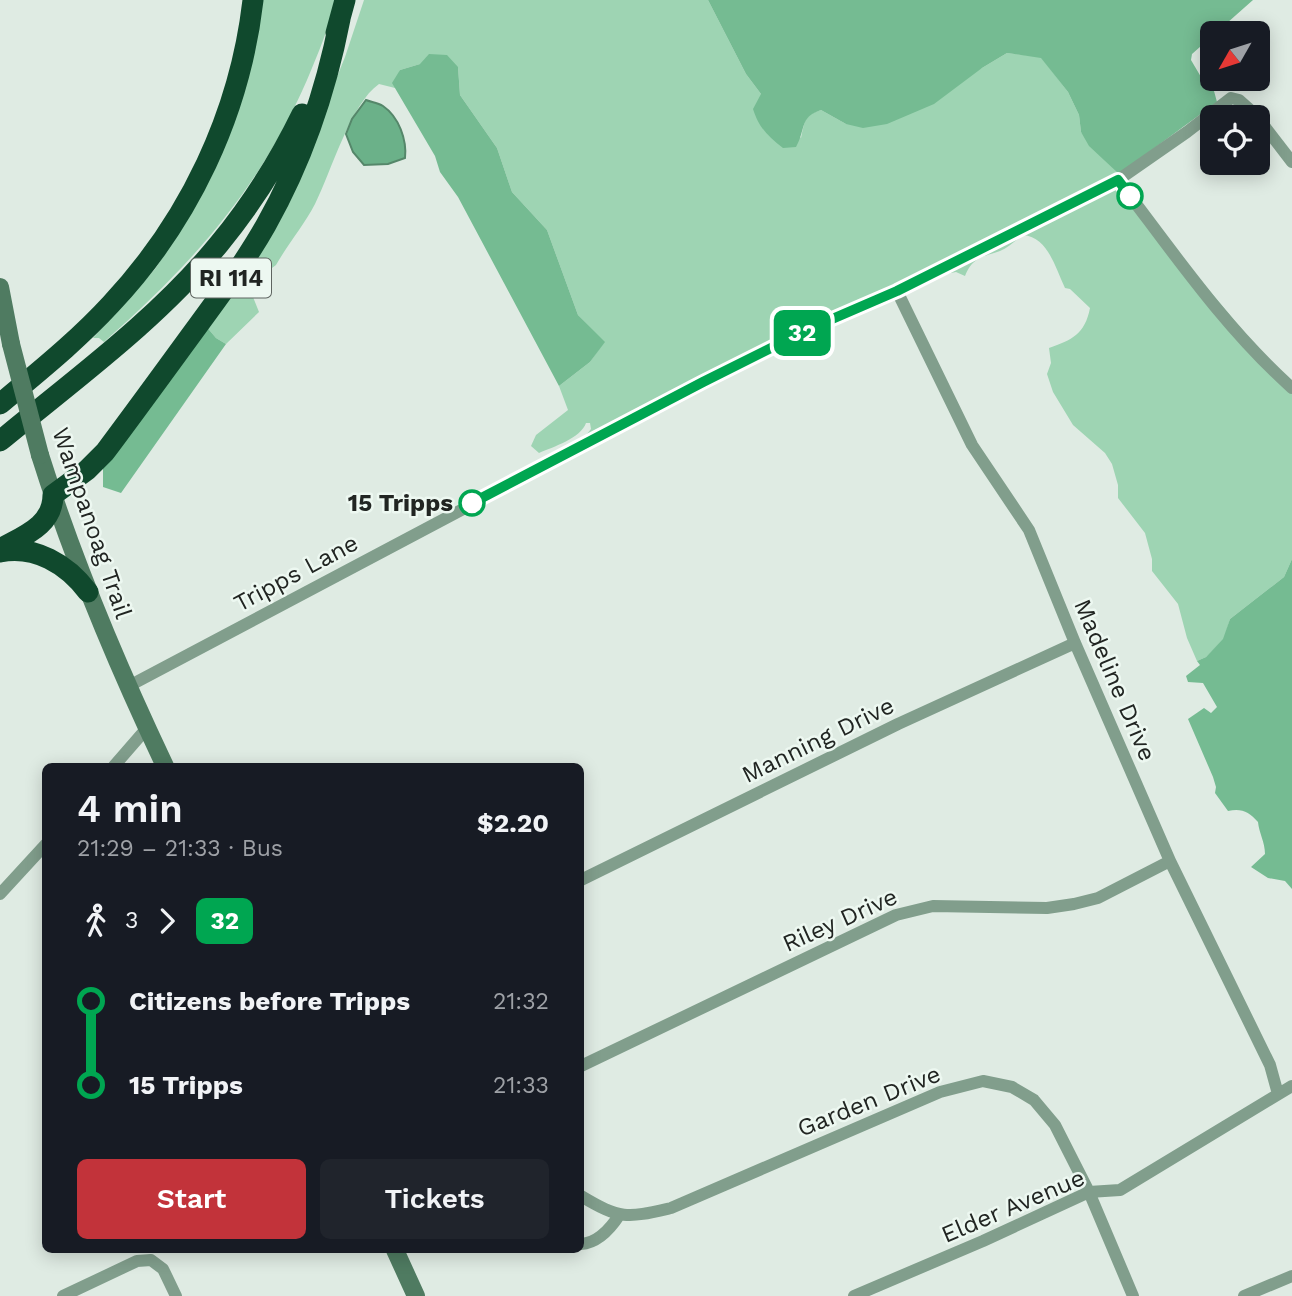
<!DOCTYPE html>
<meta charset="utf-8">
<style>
:root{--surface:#171b24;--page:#20242c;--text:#f1f3f6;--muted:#9ea1a6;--accent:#c2333a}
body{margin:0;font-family:"Work Sans",sans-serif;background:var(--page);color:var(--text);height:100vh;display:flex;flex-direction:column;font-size:26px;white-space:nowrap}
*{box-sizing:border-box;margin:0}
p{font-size:23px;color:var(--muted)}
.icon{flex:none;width:38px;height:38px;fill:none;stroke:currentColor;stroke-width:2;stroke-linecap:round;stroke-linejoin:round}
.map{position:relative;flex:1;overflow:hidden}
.sheet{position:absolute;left:42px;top:763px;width:542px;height:490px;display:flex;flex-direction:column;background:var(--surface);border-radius:10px;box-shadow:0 4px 18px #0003}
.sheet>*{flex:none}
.badge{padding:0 14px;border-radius:10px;font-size:24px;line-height:46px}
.needle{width:46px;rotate:231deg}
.fabs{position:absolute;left:1200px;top:21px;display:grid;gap:14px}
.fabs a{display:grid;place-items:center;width:70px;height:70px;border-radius:10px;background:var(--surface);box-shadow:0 4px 18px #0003;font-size:35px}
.map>.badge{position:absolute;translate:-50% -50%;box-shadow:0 0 0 4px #fff}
.legs{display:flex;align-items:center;gap:10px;height:77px;padding:0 35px;font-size:23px}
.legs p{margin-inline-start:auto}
.head{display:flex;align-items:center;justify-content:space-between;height:119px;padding:0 35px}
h1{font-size:38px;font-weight:600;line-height:52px}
.button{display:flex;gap:14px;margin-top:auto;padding:14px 35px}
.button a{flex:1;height:80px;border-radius:10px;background:var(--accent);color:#fff;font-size:28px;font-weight:600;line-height:80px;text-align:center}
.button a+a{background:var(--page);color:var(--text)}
ul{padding:0 35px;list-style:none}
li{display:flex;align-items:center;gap:24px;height:84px;font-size:26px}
li i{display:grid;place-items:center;width:10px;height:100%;margin:0 9px;background:currentColor}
li i::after{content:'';width:18px;height:18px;margin:-9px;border:5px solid;border-radius:50%;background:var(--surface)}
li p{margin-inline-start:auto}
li:first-child i{background:linear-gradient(#0000 50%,currentColor 0)}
li:last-child i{background:linear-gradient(currentColor 50%,#0000 0)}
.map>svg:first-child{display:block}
.green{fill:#9ed4b3}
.forest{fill:#75bb92}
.water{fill:#6bb189;stroke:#55876a;stroke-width:2}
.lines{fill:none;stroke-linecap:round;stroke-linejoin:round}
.street{stroke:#819e8c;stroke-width:12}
.secondary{stroke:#4f7b61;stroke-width:18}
.highway{stroke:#10492d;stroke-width:21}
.secondary-bridge{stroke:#4f7b61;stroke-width:18}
.line-1-casing{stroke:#fff;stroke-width:16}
.line-1{stroke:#00a651;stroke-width:10}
.stop-1-dot{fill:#fff;stroke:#00a651;stroke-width:3.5}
.labels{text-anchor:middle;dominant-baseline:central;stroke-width:5;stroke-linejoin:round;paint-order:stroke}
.shield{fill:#edf8f1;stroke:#5e6460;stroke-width:2}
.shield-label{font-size:23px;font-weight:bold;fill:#212522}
.stop-label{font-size:24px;font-weight:bold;fill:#212522;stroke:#edf8f1;text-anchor:end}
.street-label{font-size:24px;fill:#212522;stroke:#edf8f1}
</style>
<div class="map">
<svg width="1292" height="1296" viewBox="0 0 1292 1296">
<rect width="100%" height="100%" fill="#dfebe3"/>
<path class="green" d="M 260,0 L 336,0 C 329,27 318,54 307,80 C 259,190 192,264 104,342 L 99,338 L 93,338 L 155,269 L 189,217 Z
M 364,0 L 708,0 L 746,74 L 761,94 L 801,138 C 805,121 804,115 821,110 L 846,124 L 982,68 L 1007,53 L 1041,57 L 1068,92 L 1079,115 L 1081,132 L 1119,174 L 1115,178 L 1292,389 L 1292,559 L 1284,577 L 1230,619 L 1224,639 L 1206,657 L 1197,661 L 1187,638 L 1178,604 L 1152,571 L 1152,559 L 1145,533 L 1118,498 L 1118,485 L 1112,464 L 1105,453 L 1073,425 L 1053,392 L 1047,374 L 1051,363 L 1049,348 C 1072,340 1085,334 1090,308 L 1070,289 L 1065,288 C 1055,267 1048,237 1023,235 C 1016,240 1008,248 1000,251 C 982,257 973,257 965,276 L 956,272 L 945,274 L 902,296 L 896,287 L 579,444 L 591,429 L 590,423 L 586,423 C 581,438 553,447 539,453 L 531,446 L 536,435 L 568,410 L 559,386 L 590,362 L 604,342 L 578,315 L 547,230 L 512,192 L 497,148 L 460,95 L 458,67 L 420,64 L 400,70 L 395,88 L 379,84 C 351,103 331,172 315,204 C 304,225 288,244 276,265 C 265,272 259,285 253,297 L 259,312 L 226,344 L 216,338 L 205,325 L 299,171 L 345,57 Z"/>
<path class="forest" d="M 708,0 L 1253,0 L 1192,54 L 1191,60 L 1201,77 L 1211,80 L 1217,102 L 1119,174 L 1089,146 L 1081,132 L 1079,115 L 1068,92 L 1041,58 L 1007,53 L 982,68 L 934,104 L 887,124 L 863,128 L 846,124 L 821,110 C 799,117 806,130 796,147 L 783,148 C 768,136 759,128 753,109 L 761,94 L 746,74 Z
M 429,54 L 447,55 L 458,67 L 460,95 L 497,148 L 512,192 L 547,230 L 578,315 L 605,342 L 590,362 L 559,386 L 458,197 L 440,172 L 435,156 L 392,83 L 400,70 L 420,64 Z
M 205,325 L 216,338 L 226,344 L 121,493 L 103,487 L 103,465 Z
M 1292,559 L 1292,889 L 1285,881 L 1268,878 L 1251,867 L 1265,854 C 1265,842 1259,833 1258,822 C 1249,812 1242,808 1228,811 L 1215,793 L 1216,787 L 1213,777 L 1188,719 L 1204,708 L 1211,713 L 1217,707 L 1203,683 L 1188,682 L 1186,676 L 1200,665 L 1197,661 L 1206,657 L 1223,639 L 1230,619 L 1284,577 Z"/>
<path class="water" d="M 366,100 C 371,102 378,103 383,106 C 399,117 407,140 405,158 L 388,164 L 364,165 L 353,152 L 346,134 L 352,119 Z"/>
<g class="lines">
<path class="street" d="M 1258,118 L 1292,162
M 1118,180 C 1173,252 1224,327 1292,388
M 897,291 L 972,445 L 1029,530 L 1075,643 L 1170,861 L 1270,1065 L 1278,1094
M 127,687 L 703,382 L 809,329 L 897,291 L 1118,180 L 1187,132 L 1231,98 L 1239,100 L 1258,117
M 114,766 L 147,728
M 581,880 L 898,724 L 1075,643
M 0,894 L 46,844
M 581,1066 L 896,915 L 933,906 L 1047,908 L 1074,904 L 1098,898 L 1170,861
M 581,1196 C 621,1220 627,1218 671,1208 L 940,1092 L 983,1081 L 1012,1087 L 1034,1100 L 1055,1125 L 1089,1192 L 1133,1296
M 581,1244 C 598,1243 611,1228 620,1214
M 63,1296 L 137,1261 L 151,1260 L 163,1269 L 176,1296
M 854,1296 L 983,1241 L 1089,1192 L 1120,1190 L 1292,1086
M 1244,1296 L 1292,1276"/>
<path class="secondary" d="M 0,287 L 11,344
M 40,455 C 74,563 117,665 165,766
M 395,1250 L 416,1296"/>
<path class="highway" d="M 336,33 L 345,0
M 0,404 C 38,372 77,341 111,304 C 189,221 240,114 253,0
M 0,441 C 75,379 157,320 219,244 C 252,204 279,161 302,114
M 0,549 C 23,536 53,526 53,495 L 87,470 L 105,452 C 135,412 164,372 194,331 C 219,297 245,262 266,225 C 302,161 326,91 340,19
M 0,552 C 35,545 67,564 88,592"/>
<path class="secondary-bridge" d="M 11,344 L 40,455"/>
</g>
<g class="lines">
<g class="line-1-casing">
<path id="line-1" d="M 472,503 L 703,382 L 809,329 L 897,291 L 1118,180 L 1130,196"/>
</g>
<use href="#line-1" class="line-1"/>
</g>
<g class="stop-1-dot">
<circle cx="1130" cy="196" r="12"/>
<circle cx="472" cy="503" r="12"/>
</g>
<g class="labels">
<rect class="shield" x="191" y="258.5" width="80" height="39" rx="5"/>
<g class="shield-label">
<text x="231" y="278">RI 114</text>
</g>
<g class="stop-label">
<text x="453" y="503">15 Tripps</text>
</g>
<g class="street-label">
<text transform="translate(92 523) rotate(71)">Wampanoag Trail</text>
<text transform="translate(296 573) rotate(-28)">Tripps Lane</text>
<text transform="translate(1115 680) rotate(67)">Madeline Drive</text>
<text transform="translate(818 740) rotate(-26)">Manning Drive</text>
<text transform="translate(840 920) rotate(-24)">Riley Drive</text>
<text transform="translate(869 1101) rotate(-22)">Garden Drive</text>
<text transform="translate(1013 1206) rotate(-23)">Elder Avenue</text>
</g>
</g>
</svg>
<div class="fabs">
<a><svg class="needle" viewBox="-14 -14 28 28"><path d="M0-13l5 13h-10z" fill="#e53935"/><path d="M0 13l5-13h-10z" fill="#9ea1a6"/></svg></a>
<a><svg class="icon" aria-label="locate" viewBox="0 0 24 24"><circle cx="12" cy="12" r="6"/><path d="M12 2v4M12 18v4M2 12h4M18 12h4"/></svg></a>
</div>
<b class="badge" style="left:802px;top:333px;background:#00a651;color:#fff">32</b>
<section class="sheet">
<div class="head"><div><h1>4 min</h1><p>21:29 – 21:33 · Bus</p></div><b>$2.20</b></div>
<div class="legs"><svg class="icon" aria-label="walk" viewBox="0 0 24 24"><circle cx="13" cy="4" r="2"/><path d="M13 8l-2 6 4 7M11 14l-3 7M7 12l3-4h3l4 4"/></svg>3<svg class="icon" aria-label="forward" viewBox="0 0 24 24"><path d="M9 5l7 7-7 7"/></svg><b class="badge" style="background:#00a651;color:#fff">32</b></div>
<ul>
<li><i style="color:#00a651"></i><b>Citizens before Tripps</b><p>21:32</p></li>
<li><i style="color:#00a651"></i><b>15 Tripps</b><p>21:33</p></li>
</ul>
<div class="button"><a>Start</a><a>Tickets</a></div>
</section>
</div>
